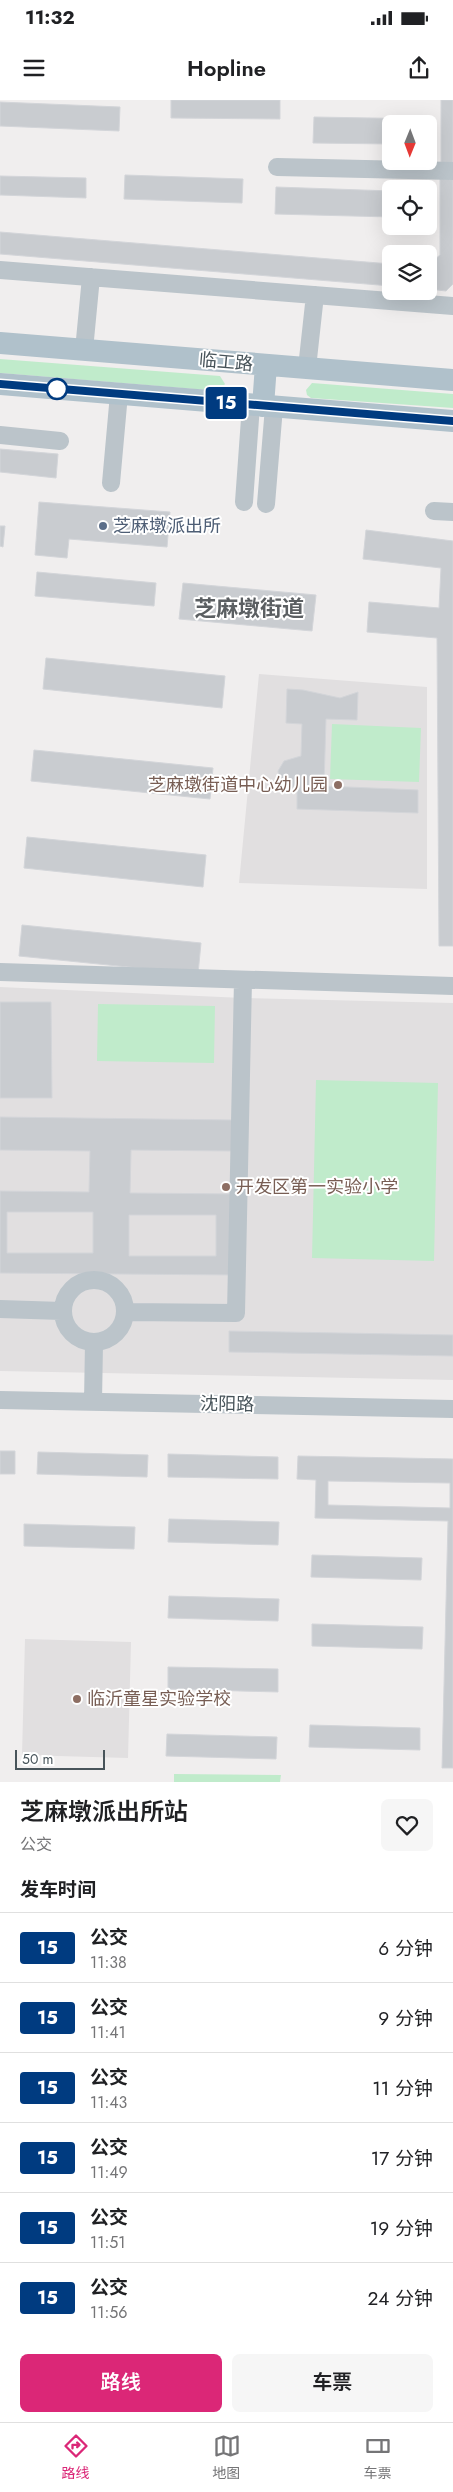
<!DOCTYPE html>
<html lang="zh">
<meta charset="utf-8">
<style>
:root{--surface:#fff;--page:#f6f6f6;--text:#202124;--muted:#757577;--line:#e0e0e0;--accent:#db2777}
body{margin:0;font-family:Jost,"Noto Sans SC",sans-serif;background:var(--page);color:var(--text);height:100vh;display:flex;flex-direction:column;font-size:19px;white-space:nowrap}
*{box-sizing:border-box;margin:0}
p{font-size:16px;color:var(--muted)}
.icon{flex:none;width:28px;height:28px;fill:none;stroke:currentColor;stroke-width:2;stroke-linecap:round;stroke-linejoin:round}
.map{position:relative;height:1682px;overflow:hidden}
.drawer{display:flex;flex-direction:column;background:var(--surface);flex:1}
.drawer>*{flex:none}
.badge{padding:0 10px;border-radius:4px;font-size:18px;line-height:32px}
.needle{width:32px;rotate:181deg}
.fabs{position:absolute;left:382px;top:15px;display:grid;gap:10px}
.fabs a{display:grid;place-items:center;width:55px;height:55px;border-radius:8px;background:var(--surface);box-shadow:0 5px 20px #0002;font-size:25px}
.scale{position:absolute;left:15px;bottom:12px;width:90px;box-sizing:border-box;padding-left:5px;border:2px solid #48545a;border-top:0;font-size:14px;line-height:18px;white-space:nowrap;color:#48545a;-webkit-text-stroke:4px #fff;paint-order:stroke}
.map>.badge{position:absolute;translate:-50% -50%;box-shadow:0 0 0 2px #fff}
h2{padding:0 20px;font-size:19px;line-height:45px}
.round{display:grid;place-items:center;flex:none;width:52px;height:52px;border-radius:8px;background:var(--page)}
.summary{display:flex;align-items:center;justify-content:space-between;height:85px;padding:0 20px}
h1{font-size:24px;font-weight:600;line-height:38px}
.cta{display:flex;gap:10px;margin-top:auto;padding:10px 20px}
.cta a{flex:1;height:58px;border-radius:8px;background:var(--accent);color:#fff;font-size:20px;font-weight:600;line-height:58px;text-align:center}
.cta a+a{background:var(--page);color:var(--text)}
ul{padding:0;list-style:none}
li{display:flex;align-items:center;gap:15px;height:70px;padding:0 20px;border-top:1px solid var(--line)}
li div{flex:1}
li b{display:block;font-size:19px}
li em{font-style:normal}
li .badge{min-width:55px;font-weight:700;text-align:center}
.status{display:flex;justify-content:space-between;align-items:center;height:35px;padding:0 25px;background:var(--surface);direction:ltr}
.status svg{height:14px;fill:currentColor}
header{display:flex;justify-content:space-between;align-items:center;height:65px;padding:0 20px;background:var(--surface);font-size:22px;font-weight:600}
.tabs{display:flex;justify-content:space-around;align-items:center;height:70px;border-top:1px solid var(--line);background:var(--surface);font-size:14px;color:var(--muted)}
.tabs a{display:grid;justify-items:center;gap:2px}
.tabs .current{color:var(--accent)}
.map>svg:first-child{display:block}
.education{fill:#e1dfe0}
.green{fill:#c0ebcb}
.building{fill:#c9ccd0;stroke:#d3d5d9;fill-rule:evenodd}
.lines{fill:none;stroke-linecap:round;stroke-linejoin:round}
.minor{stroke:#bbc4ca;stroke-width:18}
.major{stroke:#b0c1cb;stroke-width:22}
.line-casing{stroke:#fff;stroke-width:11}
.line{stroke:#003b80;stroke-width:8}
.stop-dot{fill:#fff;stroke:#003b80;stroke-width:2.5}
.service-dot{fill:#5c6f8a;stroke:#fff;stroke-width:2}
.education-dot{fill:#8d6e63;stroke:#fff;stroke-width:2}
.labels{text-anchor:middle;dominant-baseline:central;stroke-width:4;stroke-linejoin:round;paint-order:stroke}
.street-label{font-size:18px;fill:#48545a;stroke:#fff}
.service-label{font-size:18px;fill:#4e5e75;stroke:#fff;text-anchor:start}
.education-label{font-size:18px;fill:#785e54;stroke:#fff;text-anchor:start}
.district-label{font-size:22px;font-weight:bold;fill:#5b5f62;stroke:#fff}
</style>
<div class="status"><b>11:32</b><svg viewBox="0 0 49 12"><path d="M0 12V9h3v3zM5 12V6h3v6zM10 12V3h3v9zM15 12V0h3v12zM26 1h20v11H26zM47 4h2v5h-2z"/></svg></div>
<header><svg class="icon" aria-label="menu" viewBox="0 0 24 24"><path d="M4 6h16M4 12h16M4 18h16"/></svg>Hopline<svg class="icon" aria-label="share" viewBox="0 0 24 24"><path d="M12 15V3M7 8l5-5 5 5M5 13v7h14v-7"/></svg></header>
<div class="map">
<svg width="453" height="1682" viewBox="0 0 453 1682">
<rect width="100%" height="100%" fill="#f0eeee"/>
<path class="education" d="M 259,574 L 427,587 L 427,789 L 239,783 Z
M 0,887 L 243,898 L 453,903 L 453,1280 L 0,1271 Z
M 25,1539 L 131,1542 L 128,1658 L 22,1655 Z"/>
<path class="green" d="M 0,259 L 220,276 L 225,284 L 219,291 L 0,273 Z
M 312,283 L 453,294 L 453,308 L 311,298 L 307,295 L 306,290 Z
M 332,624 L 421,628 L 419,682 L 330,679 Z
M 98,904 L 215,906 L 214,963 L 97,961 Z
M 316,980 L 438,983 L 434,1161 L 312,1158 Z
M 174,1674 L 281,1675 L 280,1682 L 174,1682 Z"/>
<path class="building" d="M 171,0 L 280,0 L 280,19 L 171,18 Z
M 441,0 L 453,0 L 453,64 L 441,64 Z
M 0,2 L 120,7 L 119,31 L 0,26 Z
M 314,17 L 429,19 L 429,36 L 429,24 L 391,24 L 391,44 L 313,43 Z
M 125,75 L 243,79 L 242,103 L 124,99 Z
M 0,76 L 86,78 L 86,98 L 0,95 Z
M 440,79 L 453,79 L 453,184 L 446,191 L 429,189 L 429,164 L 440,155 Z
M 276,87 L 391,91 L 391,117 L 275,114 Z
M 0,132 L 391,164 L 391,186 L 0,154 Z
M 0,349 L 58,354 L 56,378 L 0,372 Z
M 39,402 L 170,412 L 167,447 L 69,439 L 67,458 L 35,455 Z
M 0,426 L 5,426 L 3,447 L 0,446 Z
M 366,430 L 453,441 L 453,846 L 439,846 L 437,538 L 367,532 L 369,502 L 439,508 L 441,468 L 363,459 Z
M 37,472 L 156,483 L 154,506 L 35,496 Z
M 183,483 L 316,495 L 312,531 L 179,519 Z
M 46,558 L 225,576 L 222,608 L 43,589 Z
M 287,589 L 303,590 L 340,598 L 358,592 L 357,620 L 326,619 L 324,686 L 418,690 L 418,713 L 297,709 L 297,689 L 286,687 L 279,677 L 278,671 L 284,661 L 301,656 L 302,624 L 286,623 Z
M 34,650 L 213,668 L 210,699 L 31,681 Z
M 27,737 L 206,755 L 203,787 L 24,768 Z
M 22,825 L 201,843 L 198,874 L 19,856 Z
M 0,902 L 51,902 L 52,998 L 0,998 Z
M 0,1017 L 234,1020 L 234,1051 L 131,1050 L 130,1093 L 235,1094 L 235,1175 L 0,1173 L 0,1091 L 89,1092 L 90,1051 L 0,1050 ZM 7,1112 L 93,1112 L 93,1153 L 7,1153 ZM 129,1115 L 216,1115 L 216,1156 L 129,1156 Z
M 229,1231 L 453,1235 L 453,1256 L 229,1252 Z
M 0,1351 L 15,1351 L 15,1374 L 0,1374 Z
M 38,1352 L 148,1355 L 147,1377 L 37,1374 Z
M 168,1354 L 278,1357 L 278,1379 L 168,1377 Z
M 298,1356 L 453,1359 L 453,1668 L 442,1668 L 448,1421 L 315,1418 L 316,1380 L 297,1379 ZM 328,1381 L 450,1383 L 450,1408 L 328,1405 Z
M 169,1419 L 279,1422 L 278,1445 L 168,1442 Z
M 24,1424 L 135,1427 L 134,1449 L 24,1446 Z
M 312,1455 L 422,1458 L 421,1480 L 311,1477 Z
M 169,1496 L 279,1499 L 278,1521 L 168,1518 Z
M 312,1524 L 423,1527 L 422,1549 L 312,1546 Z
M 168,1567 L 278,1569 L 278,1592 L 168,1589 Z
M 310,1625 L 420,1628 L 420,1650 L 309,1647 Z
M 167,1634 L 277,1637 L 276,1659 L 166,1656 Z"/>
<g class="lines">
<path class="minor" d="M 277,67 L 453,71
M 0,170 L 453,206
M 84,250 L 91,177
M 307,268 L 315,195
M 0,335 L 60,341
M 111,383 L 119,294
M 244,402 L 251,305
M 266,404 L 274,307
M 434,411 L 453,412
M 0,872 L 453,886
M63 1211a31 31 0 1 1 62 0a31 31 0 1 1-62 0Z
M 0,1209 L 62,1211
M 126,1212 L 236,1213 L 243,880
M 0,1300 L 453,1309
M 93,1302 L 94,1243"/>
<path class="major" d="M 0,243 L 453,280
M 0,284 L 453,321
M 263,306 L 266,265"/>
</g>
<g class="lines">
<g class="line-casing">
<path id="line" d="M 0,284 L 453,321"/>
</g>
<use href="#line" class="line"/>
</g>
<circle class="stop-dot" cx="57" cy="289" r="10"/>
<circle class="service-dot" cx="103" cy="426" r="5"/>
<g class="education-dot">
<circle cx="338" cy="685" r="5"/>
<circle cx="226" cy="1087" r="5"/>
<circle cx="77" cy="1599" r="5"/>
</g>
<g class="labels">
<g class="street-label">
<text transform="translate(226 262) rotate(5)">临工路</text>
<text transform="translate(227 1304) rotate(1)">沈阳路</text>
</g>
<g class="service-label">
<text x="113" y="426">芝麻墩派出所</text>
</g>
<g class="education-label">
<text x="328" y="685" text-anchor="end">芝麻墩街道中心幼儿园</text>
<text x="236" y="1087">开发区第一实验小学</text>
<text x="87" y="1599">临沂童星实验学校</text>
</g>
<g class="district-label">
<text x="249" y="508">芝麻墩街道</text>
</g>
</g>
</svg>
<div class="fabs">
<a><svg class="needle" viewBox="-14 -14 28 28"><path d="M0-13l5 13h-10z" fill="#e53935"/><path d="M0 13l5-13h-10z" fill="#757577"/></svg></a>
<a><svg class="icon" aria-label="locate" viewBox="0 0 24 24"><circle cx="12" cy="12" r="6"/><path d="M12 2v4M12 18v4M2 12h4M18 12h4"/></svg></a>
<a><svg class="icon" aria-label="layers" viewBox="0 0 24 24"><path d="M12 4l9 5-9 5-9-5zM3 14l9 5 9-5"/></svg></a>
</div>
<div class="scale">50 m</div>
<b class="badge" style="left:226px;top:303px;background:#003b80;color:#fff">15</b>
</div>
<section class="drawer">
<div class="summary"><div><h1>芝麻墩派出所站</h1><p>公交</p></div><a class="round"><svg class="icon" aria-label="heart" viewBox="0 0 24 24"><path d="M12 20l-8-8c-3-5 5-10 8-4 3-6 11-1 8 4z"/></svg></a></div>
<h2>发车时间</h2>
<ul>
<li><span class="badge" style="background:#003b80;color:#fff">15</span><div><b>公交</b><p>11:38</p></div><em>6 分钟</em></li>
<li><span class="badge" style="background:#003b80;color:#fff">15</span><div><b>公交</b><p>11:41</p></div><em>9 分钟</em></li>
<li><span class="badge" style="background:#003b80;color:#fff">15</span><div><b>公交</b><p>11:43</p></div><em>11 分钟</em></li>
<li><span class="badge" style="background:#003b80;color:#fff">15</span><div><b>公交</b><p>11:49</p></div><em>17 分钟</em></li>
<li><span class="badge" style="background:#003b80;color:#fff">15</span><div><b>公交</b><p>11:51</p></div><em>19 分钟</em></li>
<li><span class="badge" style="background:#003b80;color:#fff">15</span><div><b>公交</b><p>11:56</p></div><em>24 分钟</em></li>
</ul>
<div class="cta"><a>路线</a><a>车票</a></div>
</section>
<nav class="tabs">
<a class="current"><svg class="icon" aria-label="directions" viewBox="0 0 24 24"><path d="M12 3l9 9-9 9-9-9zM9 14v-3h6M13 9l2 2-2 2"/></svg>路线</a>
<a><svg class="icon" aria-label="map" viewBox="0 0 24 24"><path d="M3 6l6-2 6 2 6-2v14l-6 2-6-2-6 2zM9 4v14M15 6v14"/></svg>地图</a>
<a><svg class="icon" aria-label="tickets" viewBox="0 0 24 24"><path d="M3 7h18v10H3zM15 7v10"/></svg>车票</a>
</nav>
